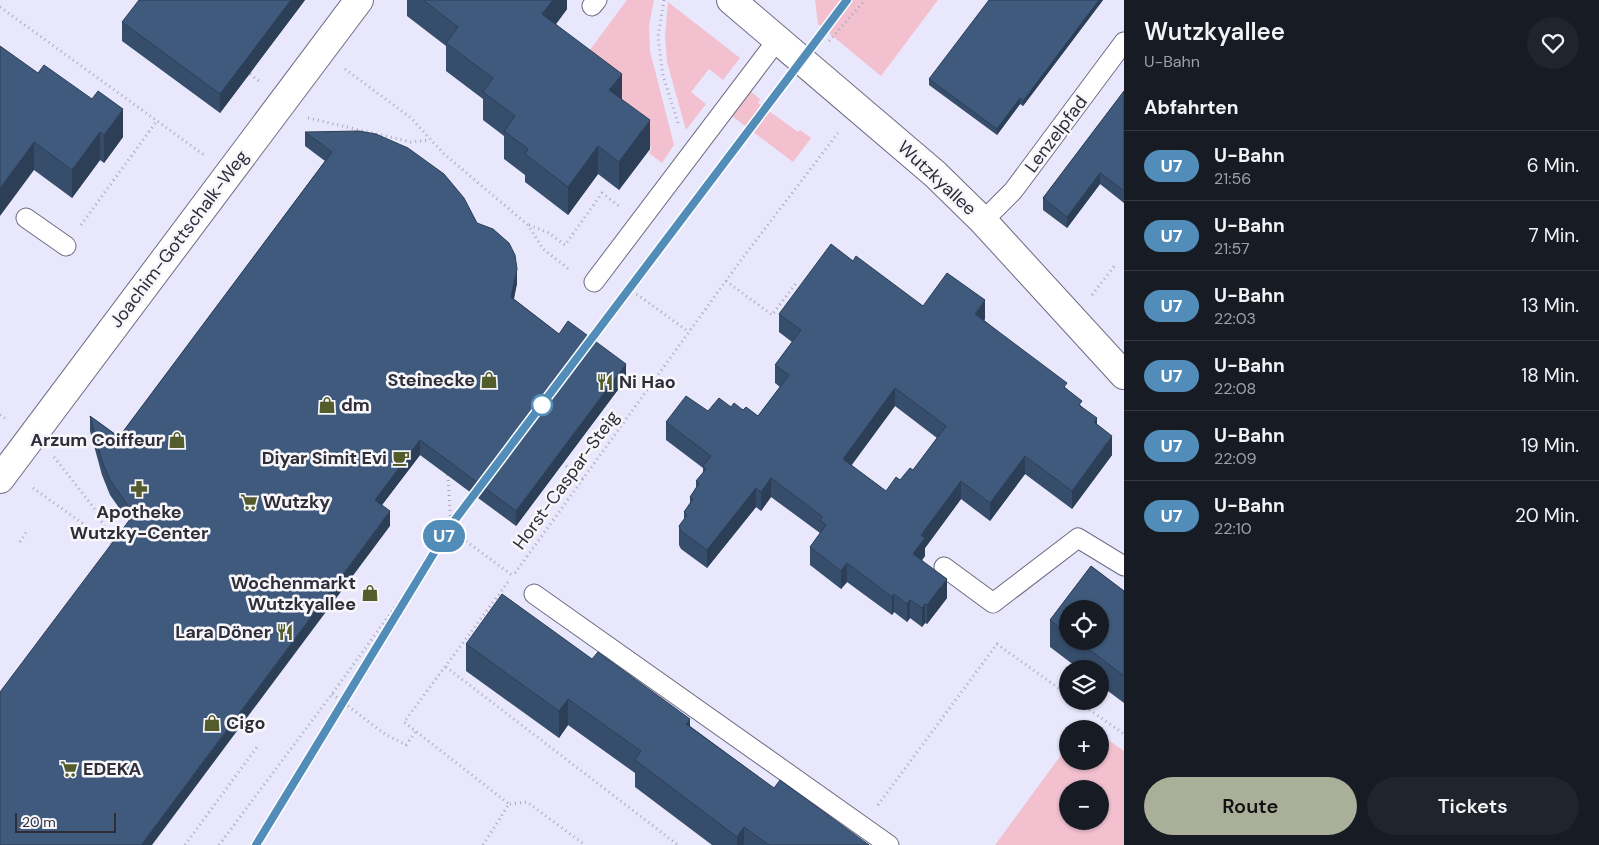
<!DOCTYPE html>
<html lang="de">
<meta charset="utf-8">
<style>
:root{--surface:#171b24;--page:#20242c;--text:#f1f3f6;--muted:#9ea1a6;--line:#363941;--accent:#aaaf9a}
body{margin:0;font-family:"DM Sans",sans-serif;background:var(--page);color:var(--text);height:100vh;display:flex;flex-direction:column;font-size:19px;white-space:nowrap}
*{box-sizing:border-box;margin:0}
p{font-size:16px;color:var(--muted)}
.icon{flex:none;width:28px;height:28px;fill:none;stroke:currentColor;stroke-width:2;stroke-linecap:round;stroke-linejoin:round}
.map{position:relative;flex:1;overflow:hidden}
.side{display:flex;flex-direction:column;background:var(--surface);width:475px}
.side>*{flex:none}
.badge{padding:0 10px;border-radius:16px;font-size:18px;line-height:32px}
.controls{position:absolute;left:1059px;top:600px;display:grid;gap:10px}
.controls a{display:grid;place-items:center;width:50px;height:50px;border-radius:50%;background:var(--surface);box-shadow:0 1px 4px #0004;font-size:25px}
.scale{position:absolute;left:15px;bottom:12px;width:101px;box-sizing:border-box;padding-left:5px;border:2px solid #2e2d38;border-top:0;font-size:14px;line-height:18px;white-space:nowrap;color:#2e2d38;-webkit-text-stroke:4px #f6f6fb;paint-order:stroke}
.map>.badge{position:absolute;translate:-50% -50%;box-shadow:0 0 0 2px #fff}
h2{padding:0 20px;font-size:19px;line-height:45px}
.round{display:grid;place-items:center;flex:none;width:52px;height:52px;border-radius:26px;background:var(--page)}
.head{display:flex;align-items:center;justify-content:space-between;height:85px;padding:0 20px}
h1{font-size:24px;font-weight:600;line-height:38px}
.button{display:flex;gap:10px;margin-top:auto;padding:10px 20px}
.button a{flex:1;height:58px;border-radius:30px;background:var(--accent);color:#111;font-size:20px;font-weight:600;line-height:58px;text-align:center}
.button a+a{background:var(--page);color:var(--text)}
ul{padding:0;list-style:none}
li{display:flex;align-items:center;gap:15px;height:70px;padding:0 20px;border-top:1px solid var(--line)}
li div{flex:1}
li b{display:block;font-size:19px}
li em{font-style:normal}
li .badge{min-width:55px;font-weight:700;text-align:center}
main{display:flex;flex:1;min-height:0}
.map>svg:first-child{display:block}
.green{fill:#f2c0cf;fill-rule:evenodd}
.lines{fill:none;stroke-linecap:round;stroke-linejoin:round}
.service-casing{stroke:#6d6b83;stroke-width:21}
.minor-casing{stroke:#6d6b83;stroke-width:30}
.path{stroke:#aaa9ba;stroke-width:3;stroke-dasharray:1 4;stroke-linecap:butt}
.service{stroke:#fff;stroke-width:19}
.minor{stroke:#fff;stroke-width:28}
.wall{fill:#364d6b;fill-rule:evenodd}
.shaded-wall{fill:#2c3f57}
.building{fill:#3f5a7c;stroke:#2c3f57;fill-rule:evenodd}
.line-casing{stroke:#fff;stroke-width:11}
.line{stroke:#528dba;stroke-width:8}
.stop-dot{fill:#fff;stroke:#528dba;stroke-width:2.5}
.labels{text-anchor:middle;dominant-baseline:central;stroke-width:5;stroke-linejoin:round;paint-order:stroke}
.street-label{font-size:18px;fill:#2e2d38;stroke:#f6f6fb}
.poi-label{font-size:18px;font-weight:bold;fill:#2e2d38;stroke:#f6f6fb;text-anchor:end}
</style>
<main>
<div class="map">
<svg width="1124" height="845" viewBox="0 0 1124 845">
<rect width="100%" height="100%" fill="#e8e7fc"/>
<path class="green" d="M 627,0 L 654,0 L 649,25 L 650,51 L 674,145 L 662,163 L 649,153 L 652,148 L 625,128 L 610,121 L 625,101 L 578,66 Z
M 815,0 L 938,0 L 881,76 L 818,24 Z
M 668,2 L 740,58 L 723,80 L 709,69 L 691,92 L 706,104 L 686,130 L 667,62 L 665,36 Z
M 750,91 L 760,99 L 758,103 L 798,132 L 800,130 L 811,138 L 793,162 L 732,116 Z
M 1100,734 L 1124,751 L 1124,845 L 995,845 L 1067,747 L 1068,761 L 1100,761 ZM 1068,789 L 1100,789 L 1100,821 L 1068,821 Z"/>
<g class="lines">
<g class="service-casing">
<path id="service" d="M 592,6 L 597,0
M 26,218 L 66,246
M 983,221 L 1013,191 L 1124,42
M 594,282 L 778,39
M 944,567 L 993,603 L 1078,538 L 1124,566
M 534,594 L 889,845"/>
</g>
<g class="minor-casing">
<path id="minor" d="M 731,0 L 935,174 L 983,221 L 1124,375
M 0,479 L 359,0"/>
</g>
<path class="path" d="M 664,0 L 658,37 L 663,76 L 679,126
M 0,7 L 204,155
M 829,41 L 865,0
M 345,69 L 411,118 L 444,154 L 528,225 L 543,249 L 570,270
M 246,71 L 259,81
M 308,118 L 411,142 L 429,140
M 81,225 L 156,122
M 529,225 L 549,233 L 565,245 L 602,193 L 619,206
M 726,281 L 772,315 L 797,282
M 622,290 L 638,295 L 689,332
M 1092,295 L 1115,265
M 0,415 L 6,419
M 54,457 L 94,508 L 114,544
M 562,463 L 583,479
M 448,475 L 451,530
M 33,488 L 113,545
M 20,542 L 27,531
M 515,573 L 741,260 L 838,133
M 446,667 L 678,845
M 332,694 L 385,734 L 406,745 L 416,731
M 1077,701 L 1124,734
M 510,804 L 527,802 L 585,845
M 878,805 L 997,644 L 1068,695
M 185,845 L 257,747
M 219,845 L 332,694 L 451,530 L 513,576
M 483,845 L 509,804 L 404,722 L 508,582"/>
<use href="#service" class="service"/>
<use href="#minor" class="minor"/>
</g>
<path class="wall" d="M 305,0 L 220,113 L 122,41 L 122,22 Z
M 407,0 L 567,0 L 567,9 L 556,24 L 622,99 L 650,149 L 619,190 L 598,174 L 568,215 L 525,182 L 525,175 L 504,159 L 504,136 L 483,120 L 483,99 L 446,71 L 446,46 L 407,16 Z
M 1103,0 L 1023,106 L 1020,104 L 997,135 L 929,85 L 929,79 Z
M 0,46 L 123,137 L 104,163 L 100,160 L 72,198 L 34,170 Z
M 1124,91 L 1124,203 L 1100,184 L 1067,228 L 1043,210 L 1043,198 Z
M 305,132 L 477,223 L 517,283 L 514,299 L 559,334 L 626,379 L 516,526 L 420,455 L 382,505 L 390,526 L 129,522 L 110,495 L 102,475 L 90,431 L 90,416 L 119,437 L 325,161 L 305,146 Z
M 853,261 L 923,306 L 985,319 L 984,320 L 1067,389 L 1097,425 L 1112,455 L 1072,509 L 1025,474 L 990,521 L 961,499 L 925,548 L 925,556 L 922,560 L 947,598 L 927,624 L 925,623 L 922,627 L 910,618 L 907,622 L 894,612 L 892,615 L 847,582 L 841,589 L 810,565 L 810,547 L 820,533 L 771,497 L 761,511 L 756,507 L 707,568 L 681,549 L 679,545 L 679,526 L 684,520 L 684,512 L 690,504 L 690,497 L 696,487 L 696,481 L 703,473 L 703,468 L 666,440 L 666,422 L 708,411 L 731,407 L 743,410 L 758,416 L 780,387 L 775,383 L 775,365 L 792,342 L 779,332 L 779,314 ZM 895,406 L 937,438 L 913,470 L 886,491 L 851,465 Z
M 1091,566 L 1124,591 L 1124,703 L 1100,685 L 1100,669 L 1079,669 L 1050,647 L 1050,620 ZM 1068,609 L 1100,609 L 1100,641 L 1068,641 Z
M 466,644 L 592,659 L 690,726 L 774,788 L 869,845 L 712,845 L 635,787 L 635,773 L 568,725 L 559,738 L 466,671 Z"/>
<path class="shaded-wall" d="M 291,0 L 305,0 L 220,113 L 220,94 Z
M 553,0 L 567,0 L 567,9 L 542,43 L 542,14 Z
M 1099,0 L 1103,0 L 1023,106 L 1023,101 Z
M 622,74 L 622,102 L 609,90 Z
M 1020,98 L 1020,104 L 997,135 L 997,129 Z
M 123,109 L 123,137 L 104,163 L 104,135 Z
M 650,120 L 650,149 L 619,190 L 619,162 Z
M 100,132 L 100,160 L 72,198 L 72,170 Z
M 34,142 L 34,170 L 0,216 L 0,188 Z
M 598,146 L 598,174 L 568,215 L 568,187 Z
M 1100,173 L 1100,184 L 1067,228 L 1067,217 Z
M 517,269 L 517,283 L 511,312 L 511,297 Z
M 985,300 L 985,319 L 975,332 L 975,314 Z
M 626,364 L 626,379 L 516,526 L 516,511 Z
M 895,388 L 895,406 L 843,477 L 843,459 Z
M 1097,418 L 1097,436 L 1094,422 Z
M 1112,436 L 1112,455 L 1072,509 L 1072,491 Z
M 420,440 L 420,455 L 375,514 L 375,500 Z
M 1025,456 L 1025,474 L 990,521 L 990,503 Z
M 771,478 L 771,497 L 761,511 L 761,492 Z
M 961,481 L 961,499 L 925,548 L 925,556 L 913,572 L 913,554 L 921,535 Z
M 756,488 L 756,507 L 707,568 L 707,550 Z
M 390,511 L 390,526 L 152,845 L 141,845 Z
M 847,563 L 847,582 L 841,589 L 841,571 Z
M 947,579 L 947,598 L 927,624 L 927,605 Z
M 894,594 L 894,612 L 892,615 L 892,597 Z
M 910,600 L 910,618 L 907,622 L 907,604 Z
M 925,604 L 925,623 L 922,627 L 922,608 Z
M 568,699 L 568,725 L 559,738 L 559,711 Z
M 690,719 L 690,745 L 686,724 Z
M 744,827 L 744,845 L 737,845 L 737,837 Z"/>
<path class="building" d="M 139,0 L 291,0 L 220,94 L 122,22 Z
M 423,0 L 553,0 L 542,14 L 622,74 L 609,90 L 650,120 L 619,162 L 598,146 L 568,187 L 525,154 L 528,149 L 504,131 L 515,116 L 483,92 L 493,78 L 446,43 L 458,27 Z
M 989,0 L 1099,0 L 1023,101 L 1020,98 L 997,129 L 929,79 Z
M 0,46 L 38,73 L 44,65 L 92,99 L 98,91 L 123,109 L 104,135 L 100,132 L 72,170 L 34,142 L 0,188 Z
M 1124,91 L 1124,191 L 1100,173 L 1067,217 L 1043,198 Z
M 359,131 L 376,134 L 408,148 L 444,174 L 464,198 L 477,223 L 493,229 L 509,243 L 515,255 L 517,269 L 511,297 L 559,334 L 568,321 L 626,364 L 516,511 L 420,440 L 375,500 L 390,511 L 141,845 L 0,845 L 0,692 L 134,514 L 110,480 L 102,461 L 90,416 L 119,437 L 332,152 L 305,132 Z
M 831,244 L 853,261 L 856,256 L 923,306 L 947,273 L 985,300 L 975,314 L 1067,383 L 1064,387 L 1082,401 L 1079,405 L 1097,418 L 1094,422 L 1112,436 L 1072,491 L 1025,456 L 990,503 L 961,481 L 921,535 L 925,538 L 913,554 L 947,579 L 927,605 L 925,604 L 922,608 L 910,600 L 907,604 L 894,594 L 892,597 L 847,563 L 841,571 L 810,547 L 826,525 L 820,520 L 823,517 L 771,478 L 761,492 L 756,488 L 707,550 L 681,531 L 679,526 L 687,515 L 684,512 L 693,499 L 690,497 L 699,484 L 696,481 L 706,469 L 703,466 L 711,456 L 666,422 L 686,396 L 708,411 L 719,398 L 731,407 L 734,403 L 743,410 L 746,407 L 758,416 L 789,375 L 775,365 L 801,330 L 779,314 ZM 895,388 L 946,426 L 913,470 L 910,468 L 900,480 L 896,477 L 886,491 L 843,459 Z
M 1091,566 L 1124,591 L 1124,676 L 1078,641 L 1100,641 L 1100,609 L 1068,609 L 1068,634 L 1050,620 Z
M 502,594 L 592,659 L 598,652 L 690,719 L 686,724 L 774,788 L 780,780 L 869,845 L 769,845 L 744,827 L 737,837 L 635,760 L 641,751 L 568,699 L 559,711 L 466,644 Z"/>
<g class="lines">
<g class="line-casing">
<path id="line" d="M 256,845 L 451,525 L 847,0"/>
</g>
<use href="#line" class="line"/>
</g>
<defs>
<g id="shop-bare" transform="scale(1.35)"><path d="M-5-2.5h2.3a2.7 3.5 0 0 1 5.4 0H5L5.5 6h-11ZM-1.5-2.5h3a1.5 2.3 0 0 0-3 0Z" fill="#535c2a" stroke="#f6f6fb" stroke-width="2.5" paint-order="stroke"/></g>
<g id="restaurant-bare" transform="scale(1.35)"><path d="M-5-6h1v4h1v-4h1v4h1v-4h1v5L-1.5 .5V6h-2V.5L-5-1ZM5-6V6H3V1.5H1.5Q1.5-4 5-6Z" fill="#535c2a" stroke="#f6f6fb" stroke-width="2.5" paint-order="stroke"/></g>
<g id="cafe-bare" transform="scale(1.35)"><path d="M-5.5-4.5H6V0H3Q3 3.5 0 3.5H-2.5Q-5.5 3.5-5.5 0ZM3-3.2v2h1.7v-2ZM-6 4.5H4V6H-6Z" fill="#535c2a" stroke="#f6f6fb" stroke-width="2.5" paint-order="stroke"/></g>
<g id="pharmacy-bare" transform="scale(1.35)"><path d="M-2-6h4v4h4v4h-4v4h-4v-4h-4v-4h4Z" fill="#535c2a" stroke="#f6f6fb" stroke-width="2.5" paint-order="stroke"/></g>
<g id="supermarket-bare" transform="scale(1.35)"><path d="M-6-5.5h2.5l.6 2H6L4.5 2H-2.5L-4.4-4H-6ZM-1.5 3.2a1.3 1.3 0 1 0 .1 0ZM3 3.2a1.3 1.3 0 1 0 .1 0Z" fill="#535c2a" stroke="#f6f6fb" stroke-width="2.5" paint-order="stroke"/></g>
</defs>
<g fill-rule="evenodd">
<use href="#shop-bare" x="489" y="380"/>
<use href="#restaurant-bare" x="605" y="382"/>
<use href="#shop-bare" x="327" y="405"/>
<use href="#shop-bare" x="177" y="440"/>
<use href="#cafe-bare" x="401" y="458"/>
<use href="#pharmacy-bare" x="139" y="489"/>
<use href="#supermarket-bare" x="249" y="502"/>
<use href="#shop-bare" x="370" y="593"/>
<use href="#restaurant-bare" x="285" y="632"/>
<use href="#shop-bare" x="212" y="723"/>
<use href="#supermarket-bare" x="69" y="769"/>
</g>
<circle class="stop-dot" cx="542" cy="405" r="10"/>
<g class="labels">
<g class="street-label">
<text transform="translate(1056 134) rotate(-53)">Lenzelpfad</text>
<text transform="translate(937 178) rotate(43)">Wutzkyallee</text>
<text transform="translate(179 239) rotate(-53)">Joachim-Gottschalk-Weg</text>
<text transform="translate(566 480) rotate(-54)">Horst-Caspar-Steig</text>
</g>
<g class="poi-label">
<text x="475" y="380">Steinecke</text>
<text x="619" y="382" text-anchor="start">Ni Hao</text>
<text x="341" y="405" text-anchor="start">dm</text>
<text x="163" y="440">Arzum Coiffeur</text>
<text x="387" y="458">Diyar Simit Evi</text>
<text x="263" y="502" text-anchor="start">Wutzky</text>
<text x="139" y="512" text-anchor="middle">Apotheke<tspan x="139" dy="21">Wutzky-Center</tspan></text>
<text x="356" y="583">Wochenmarkt<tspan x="356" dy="21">Wutzkyallee</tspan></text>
<text x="271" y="632">Lara Döner</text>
<text x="226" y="723" text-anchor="start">Cigo</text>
<text x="83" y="769" text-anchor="start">EDEKA</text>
</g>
</g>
</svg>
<div class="controls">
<a><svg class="icon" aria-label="locate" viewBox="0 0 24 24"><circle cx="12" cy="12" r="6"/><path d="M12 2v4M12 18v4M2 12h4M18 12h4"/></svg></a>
<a><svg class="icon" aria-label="layers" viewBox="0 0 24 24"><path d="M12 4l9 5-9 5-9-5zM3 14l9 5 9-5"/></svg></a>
<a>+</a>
<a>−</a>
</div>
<div class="scale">20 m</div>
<b class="badge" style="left:444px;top:536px;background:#528dba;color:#fff">U7</b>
</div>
<section class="side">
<div class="head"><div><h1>Wutzkyallee</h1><p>U-Bahn</p></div><a class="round"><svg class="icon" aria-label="heart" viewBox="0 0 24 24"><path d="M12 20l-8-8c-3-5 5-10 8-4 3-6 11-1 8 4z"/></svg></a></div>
<h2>Abfahrten</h2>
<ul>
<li><span class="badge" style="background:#528dba;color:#fff">U7</span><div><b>U-Bahn</b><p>21:56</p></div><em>6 Min.</em></li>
<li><span class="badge" style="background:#528dba;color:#fff">U7</span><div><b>U-Bahn</b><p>21:57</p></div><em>7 Min.</em></li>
<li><span class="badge" style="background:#528dba;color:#fff">U7</span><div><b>U-Bahn</b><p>22:03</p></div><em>13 Min.</em></li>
<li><span class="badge" style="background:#528dba;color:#fff">U7</span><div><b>U-Bahn</b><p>22:08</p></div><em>18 Min.</em></li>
<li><span class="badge" style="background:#528dba;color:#fff">U7</span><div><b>U-Bahn</b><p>22:09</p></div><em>19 Min.</em></li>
<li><span class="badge" style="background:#528dba;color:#fff">U7</span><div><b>U-Bahn</b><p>22:10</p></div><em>20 Min.</em></li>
</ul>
<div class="button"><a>Route</a><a>Tickets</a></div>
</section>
</main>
